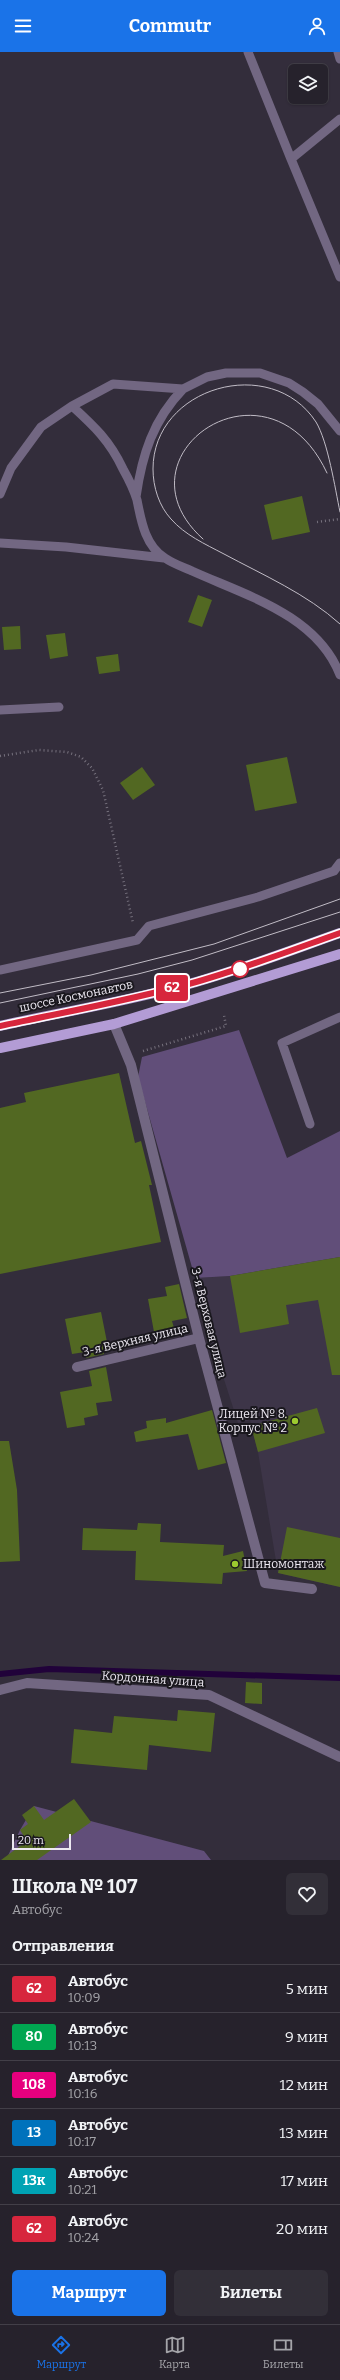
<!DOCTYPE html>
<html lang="ru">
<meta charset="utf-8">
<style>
:root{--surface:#26222c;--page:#322f38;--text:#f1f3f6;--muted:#a4a4a9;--line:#423f48;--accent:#1a73e8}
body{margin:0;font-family:Bitter,serif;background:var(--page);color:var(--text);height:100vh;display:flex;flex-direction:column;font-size:15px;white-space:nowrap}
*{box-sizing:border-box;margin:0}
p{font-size:13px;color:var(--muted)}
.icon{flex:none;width:22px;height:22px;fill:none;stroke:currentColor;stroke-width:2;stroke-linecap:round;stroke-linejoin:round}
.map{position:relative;height:1808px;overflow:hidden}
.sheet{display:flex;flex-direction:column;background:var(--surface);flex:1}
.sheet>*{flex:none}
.badge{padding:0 8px;border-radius:3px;font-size:14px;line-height:26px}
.controls{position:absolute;left:288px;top:12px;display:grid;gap:8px}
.controls a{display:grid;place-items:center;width:40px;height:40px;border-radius:6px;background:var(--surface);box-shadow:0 1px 3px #0004,0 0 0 1px var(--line);font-size:20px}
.scale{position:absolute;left:12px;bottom:10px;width:59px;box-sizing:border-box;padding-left:4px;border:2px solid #ece8f1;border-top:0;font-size:11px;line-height:14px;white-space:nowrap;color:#ece8f1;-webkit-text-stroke:3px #19171d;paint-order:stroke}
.map>.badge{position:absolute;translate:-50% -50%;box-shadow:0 0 0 2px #fff}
h2{padding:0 12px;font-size:15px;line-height:36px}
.round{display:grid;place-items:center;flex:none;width:42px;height:42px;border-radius:6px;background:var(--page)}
.overview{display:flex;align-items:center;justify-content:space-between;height:68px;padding:0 12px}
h1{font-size:19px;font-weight:700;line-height:30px}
.primary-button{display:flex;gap:8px;margin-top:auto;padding:8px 12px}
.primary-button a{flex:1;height:46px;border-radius:6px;background:var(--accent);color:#fff;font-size:16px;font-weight:700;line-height:46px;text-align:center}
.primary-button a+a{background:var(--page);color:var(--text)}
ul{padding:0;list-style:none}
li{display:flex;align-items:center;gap:12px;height:48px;padding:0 12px;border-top:1px solid var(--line)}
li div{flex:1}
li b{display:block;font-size:15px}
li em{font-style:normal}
li .badge{min-width:44px;font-weight:700;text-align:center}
header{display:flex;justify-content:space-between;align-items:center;height:52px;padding:0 12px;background:var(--accent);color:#fff;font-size:18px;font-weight:700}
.tabs{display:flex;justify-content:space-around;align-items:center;height:56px;border-top:1px solid var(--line);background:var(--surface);font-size:11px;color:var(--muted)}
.tabs a{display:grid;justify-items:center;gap:2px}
.tabs .current{color:var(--accent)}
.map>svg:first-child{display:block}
.built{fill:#3d3548}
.green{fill:#614e79}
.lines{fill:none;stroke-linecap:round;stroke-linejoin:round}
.stream{stroke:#21023a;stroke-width:6}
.building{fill:#526822}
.path{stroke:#76717d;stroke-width:2.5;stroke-dasharray:1 3;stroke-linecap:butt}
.service{stroke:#726782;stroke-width:9}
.minor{stroke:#726782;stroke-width:10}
.primary{stroke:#b39cd5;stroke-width:10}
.tram{stroke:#c1bcc6;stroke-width:1}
.line-casing{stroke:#fff;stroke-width:9}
.line{stroke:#d7263d;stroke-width:6}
.stop-dot{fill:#fff;stroke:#d7263d;stroke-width:2}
.poi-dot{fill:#9dca2f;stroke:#19171d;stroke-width:1.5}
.labels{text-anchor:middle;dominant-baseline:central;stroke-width:4;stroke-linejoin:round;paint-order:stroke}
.street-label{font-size:12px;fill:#ece8f1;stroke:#19171d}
.poi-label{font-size:12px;fill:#ece8f1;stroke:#19171d;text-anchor:end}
</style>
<header><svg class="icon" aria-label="menu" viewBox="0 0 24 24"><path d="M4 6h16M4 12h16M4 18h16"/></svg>Commutr<svg class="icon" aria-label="person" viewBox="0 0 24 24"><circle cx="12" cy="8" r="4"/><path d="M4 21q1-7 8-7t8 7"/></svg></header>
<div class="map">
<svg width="340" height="1808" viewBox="0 0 340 1808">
<rect width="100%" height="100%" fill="#332d3b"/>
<path class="built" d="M 340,1205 L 340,1535 L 278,1521 L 258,1400 L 250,1368 L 238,1371 L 212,1290 L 195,1226 L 230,1224 Z"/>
<path class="green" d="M 239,978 L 287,1106 L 340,1079 L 340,1205 L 230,1224 L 195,1226 L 138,1025 L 142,1005 Z
M 34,1754 L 204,1799 L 211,1808 L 6,1808 L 20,1778 Z"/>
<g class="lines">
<path class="stream" d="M 0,1622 L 49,1617 L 340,1626"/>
</g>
<path class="building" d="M 302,444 L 310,480 L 272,488 L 264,453 Z
M 198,543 L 212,548 L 202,575 L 188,570 Z
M 20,574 L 21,597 L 4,598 L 2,575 Z
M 65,581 L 68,604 L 50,607 L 46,583 Z
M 118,602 L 120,619 L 99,622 L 96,605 Z
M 287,705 L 297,751 L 255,759 L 246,713 Z
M 142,715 L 155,733 L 133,748 L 120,731 Z
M 119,1021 L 135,1091 L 141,1089 L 152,1133 L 149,1133 L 161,1190 L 0,1222 L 0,1056 L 26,1050 L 24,1041 Z
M 340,1205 L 340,1323 L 332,1323 L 318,1248 L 286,1253 L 289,1272 L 240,1281 L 230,1224 Z
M 179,1232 L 187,1266 L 172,1269 L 174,1276 L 154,1280 L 148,1247 L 167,1244 L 165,1235 Z
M 101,1260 L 108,1295 L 103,1296 L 104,1302 L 86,1306 L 85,1300 L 72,1302 L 65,1267 Z
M 106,1315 L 112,1349 L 96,1351 L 98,1363 L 84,1366 L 85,1373 L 67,1376 L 60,1340 L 92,1334 L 89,1319 Z
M 317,1356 L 325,1381 L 258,1400 L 251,1374 Z
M 212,1358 L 226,1411 L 198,1418 L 188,1382 L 136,1390 L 134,1380 L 147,1376 L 146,1369 L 166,1366 L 166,1371 Z
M 0,1389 L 9,1389 L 17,1438 L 20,1509 L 0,1510 Z
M 138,1471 L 161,1472 L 160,1490 L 224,1493 L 223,1504 L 243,1499 L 247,1519 L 223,1521 L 222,1532 L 135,1528 L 136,1499 L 82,1498 L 83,1476 L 137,1478 Z
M 287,1475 L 340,1486 L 340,1535 L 278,1521 Z
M 246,1630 L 262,1631 L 262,1652 L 245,1651 Z
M 178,1658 L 215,1661 L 211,1700 L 149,1693 L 147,1718 L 71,1711 L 74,1677 L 112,1681 L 114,1664 L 177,1669 Z
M 74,1747 L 91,1770 L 37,1808 L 1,1808 L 27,1789 L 20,1778 L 28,1772 L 22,1763 L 34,1754 L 44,1768 Z"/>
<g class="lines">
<path class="path" d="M 317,470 L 340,467
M 0,704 L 39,698 L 67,700 L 81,705 L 92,716 L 103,738 L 133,871
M 143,999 L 226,974 L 224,963"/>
<path class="service" d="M 248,0 L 291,107
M 338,0 L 340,7
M 340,67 L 291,107 L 340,225
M 72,354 C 94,374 110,389 123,417 C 128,426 134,438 137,448 C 141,468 145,494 165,506 C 173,512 184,515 192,519 C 245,543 317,563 340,623
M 0,442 L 11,416 L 41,375 L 72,354 L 113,332 L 183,337 L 207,325 L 226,321 L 260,321 L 289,331 L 303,340 L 318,352 L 340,379
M 136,445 C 142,403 153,368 183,337
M 0,491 L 66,495 L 164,506
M 0,658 L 59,655
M 0,918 L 137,888 L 149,874 L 258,845 L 334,819 L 340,811
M 310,1072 L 282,991 L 340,965"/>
<path class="minor" d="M 114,972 L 131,1013 L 199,1286 L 265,1531 L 312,1537
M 77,1315 L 199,1286
M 0,1638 L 27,1631 L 209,1643 L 340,1705"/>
<path class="primary" d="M 0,974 C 65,959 132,949 196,930 C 245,916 292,898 340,881
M 0,996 L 114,972 L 340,902"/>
<path class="tram" d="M 340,460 C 335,436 328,390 316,370 C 271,301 153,335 153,417 C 153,435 159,454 171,467 C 185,483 205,492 224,502 C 263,523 307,542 340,572
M 203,487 C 110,404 268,294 327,421
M 0,941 L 91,923 L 214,892 L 340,847
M 0,951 L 138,922 L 192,908 L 340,860"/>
</g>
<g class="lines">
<g class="line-casing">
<path id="line" d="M 0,974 C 65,960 132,948 196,930 C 245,916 292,898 340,881"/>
</g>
<use href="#line" class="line"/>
</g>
<circle class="stop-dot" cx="240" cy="917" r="8"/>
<g class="poi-dot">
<circle cx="295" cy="1369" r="4"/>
<circle cx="235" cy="1512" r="4"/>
</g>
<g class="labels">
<g class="street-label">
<text transform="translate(76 944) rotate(-12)">шоссе Космонавтов</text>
<text transform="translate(209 1271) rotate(76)">3-я Верховая улица</text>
<text transform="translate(135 1288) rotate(-13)">3-я Верхняя улица</text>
<text transform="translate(153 1627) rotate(4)">Кордонная улица</text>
</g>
<g class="poi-label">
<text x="287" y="1362">Лицей № 8.<tspan x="287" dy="14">Корпус № 2</tspan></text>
<text x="243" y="1512" text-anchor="start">Шиномонтаж</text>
</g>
</g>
</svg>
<div class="controls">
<a><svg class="icon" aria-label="layers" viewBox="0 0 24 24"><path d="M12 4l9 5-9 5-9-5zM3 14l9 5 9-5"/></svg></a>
</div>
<div class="scale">20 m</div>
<b class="badge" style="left:172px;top:936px;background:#d7263d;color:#fff">62</b>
</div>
<section class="sheet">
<div class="overview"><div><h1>Школа № 107</h1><p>Автобус</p></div><a class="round"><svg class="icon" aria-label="heart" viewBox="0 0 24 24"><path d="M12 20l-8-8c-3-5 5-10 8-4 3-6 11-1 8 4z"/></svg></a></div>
<h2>Отправления</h2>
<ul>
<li><span class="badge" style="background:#d7263d;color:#fff">62</span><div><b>Автобус</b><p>10:09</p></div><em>5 мин</em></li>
<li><span class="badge" style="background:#00a651;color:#fff">80</span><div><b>Автобус</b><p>10:13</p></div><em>9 мин</em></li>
<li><span class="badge" style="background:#e6007e;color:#fff">108</span><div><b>Автобус</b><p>10:16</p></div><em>12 мин</em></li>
<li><span class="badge" style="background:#0072bc;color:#fff">13</span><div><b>Автобус</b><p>10:17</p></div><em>13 мин</em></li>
<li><span class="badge" style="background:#00a3b4;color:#fff">13к</span><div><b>Автобус</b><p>10:21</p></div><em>17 мин</em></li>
<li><span class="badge" style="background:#d7263d;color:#fff">62</span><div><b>Автобус</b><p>10:24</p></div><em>20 мин</em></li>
</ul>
<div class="primary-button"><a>Маршрут</a><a>Билеты</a></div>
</section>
<nav class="tabs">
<a class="current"><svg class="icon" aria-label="directions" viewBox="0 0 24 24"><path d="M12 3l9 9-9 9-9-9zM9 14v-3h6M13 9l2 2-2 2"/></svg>Маршрут</a>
<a><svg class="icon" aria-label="map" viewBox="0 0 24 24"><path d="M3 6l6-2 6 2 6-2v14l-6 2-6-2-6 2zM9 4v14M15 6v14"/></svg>Карта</a>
<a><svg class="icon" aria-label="tickets" viewBox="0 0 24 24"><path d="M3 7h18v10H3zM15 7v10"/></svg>Билеты</a>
</nav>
